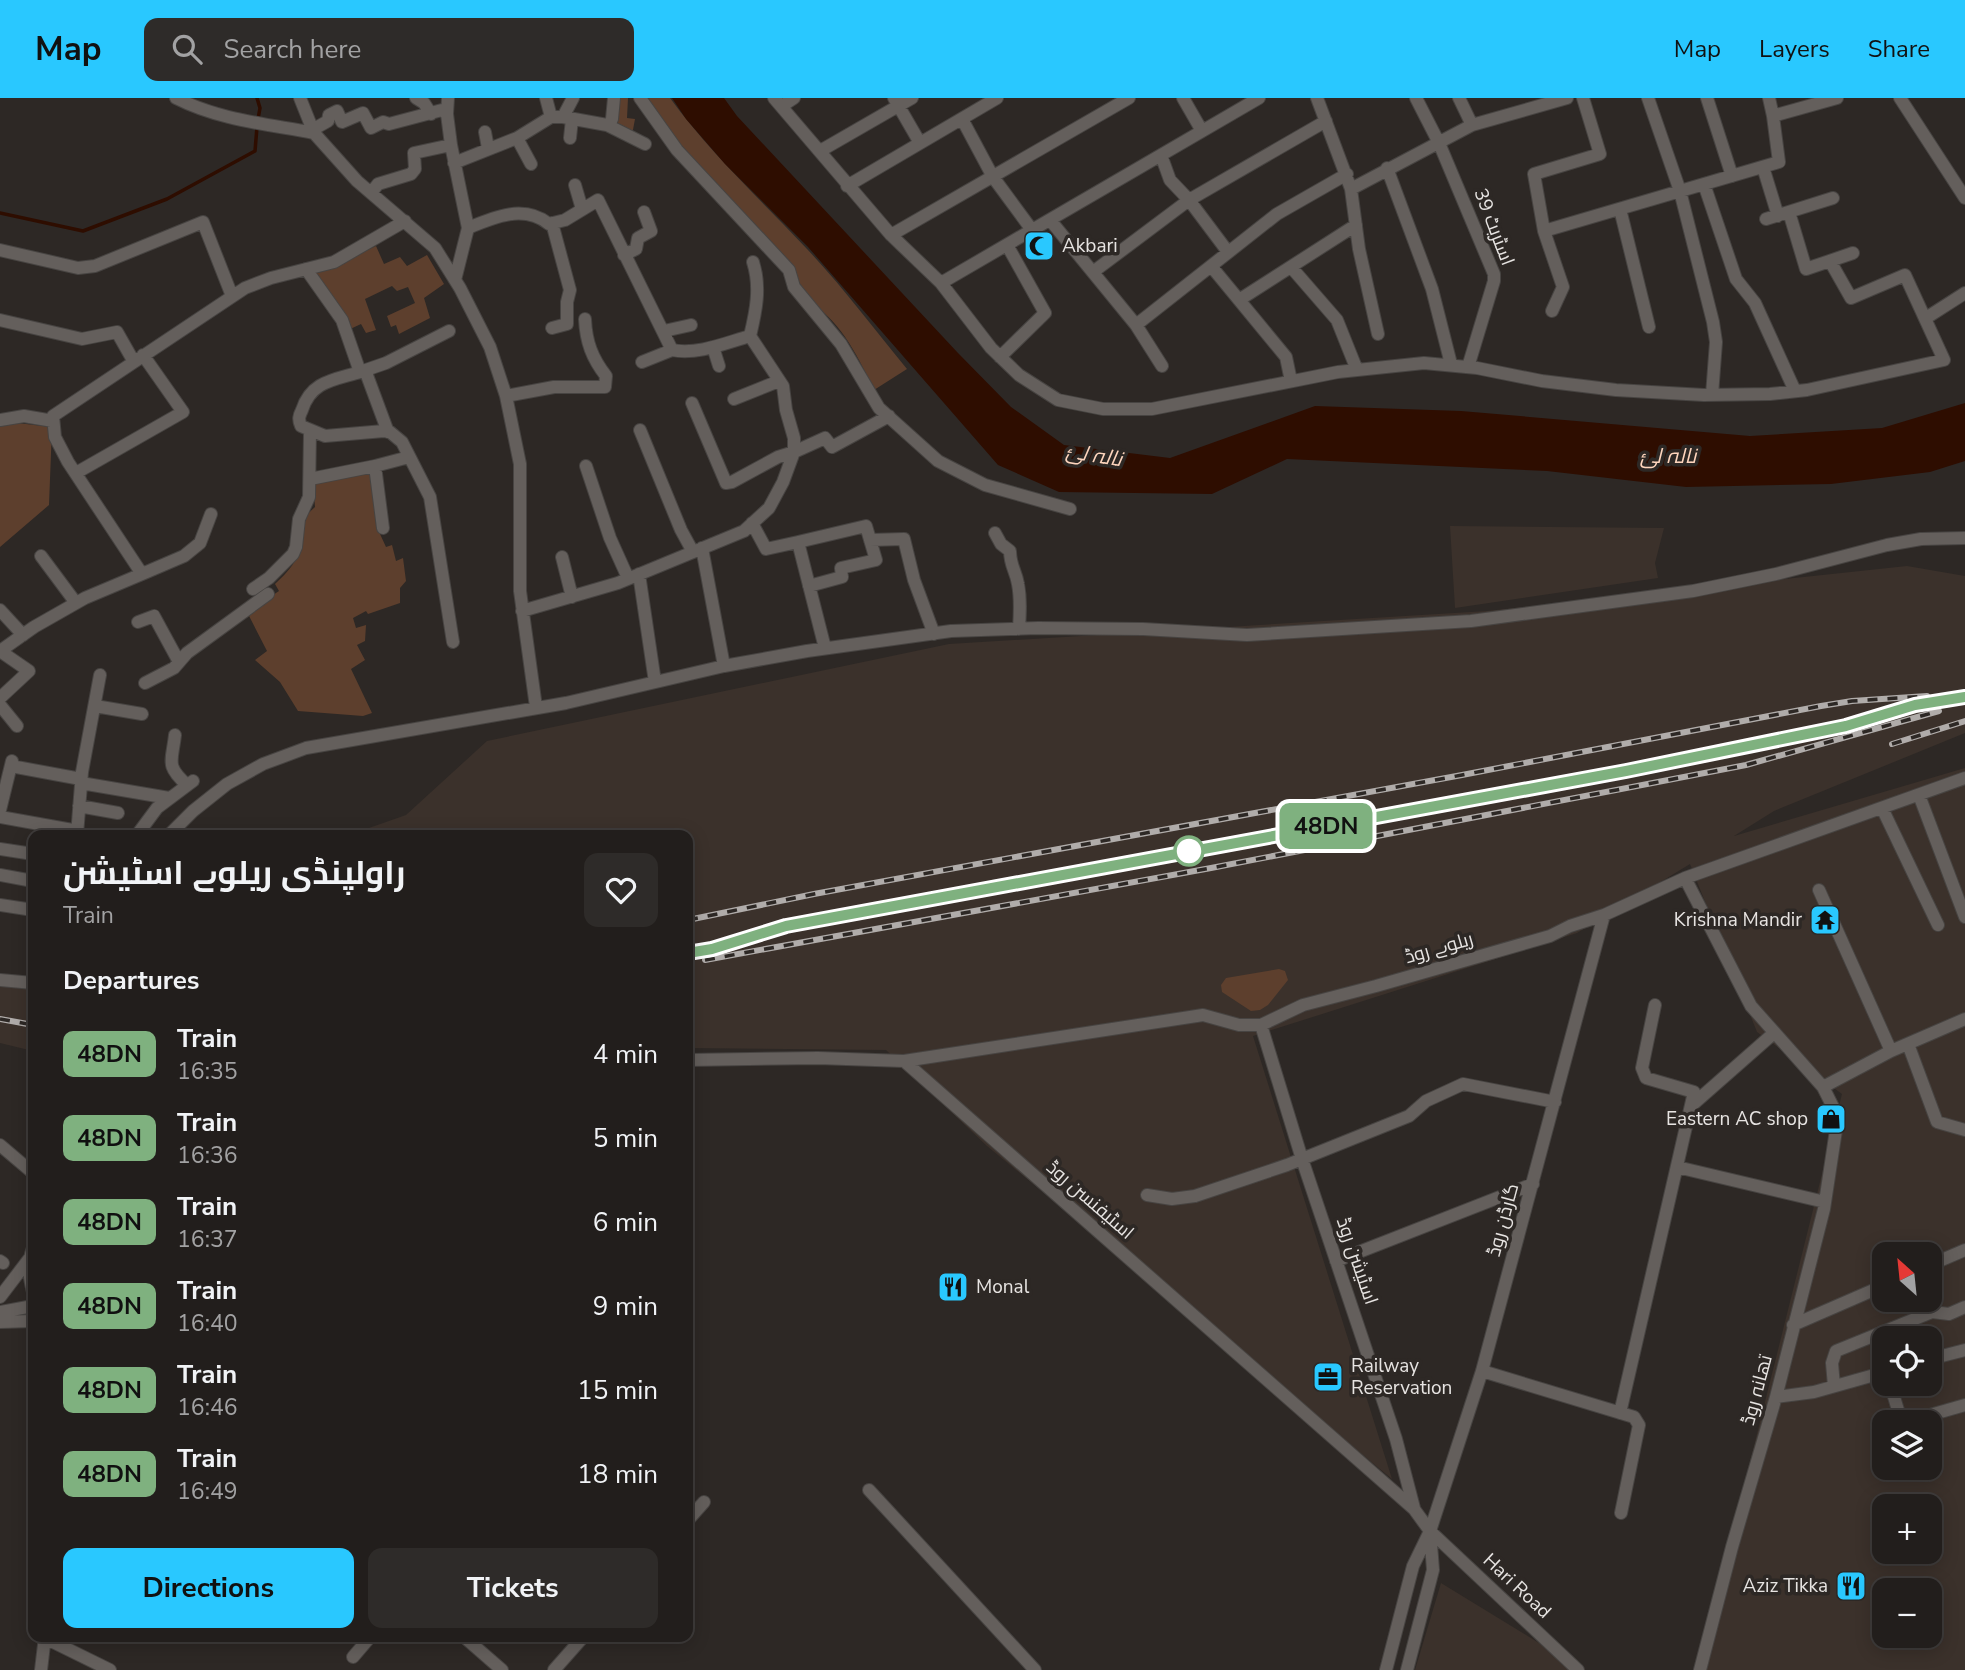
<!DOCTYPE html>
<meta charset="utf-8">
<style>
:root{--surface:#221e1c;--page:#2e2b29;--text:#f1f3f6;--muted:#a2a2a3;--line:#3f3c3b;--accent:#29c8ff}
body{margin:0;font-family:"Nunito Sans",Cairo,sans-serif;background:var(--page);color:var(--text);height:100vh;display:flex;flex-direction:column;font-size:26px;white-space:nowrap}
*{box-sizing:border-box;margin:0}
p{font-size:23px;color:var(--muted)}
.icon{flex:none;width:38px;height:38px;fill:none;stroke:currentColor;stroke-width:2;stroke-linecap:round;stroke-linejoin:round}
.map{position:relative;flex:1;overflow:hidden}
.drawer{position:absolute;left:28px;top:732px;width:665px;height:812px;display:flex;flex-direction:column;background:var(--surface);border-radius:14px;box-shadow:0 4px 18px #0003,0 0 0 2px var(--line)}
.drawer>*{flex:none}
.badge{padding:0 14px;border-radius:10px;font-size:24px;line-height:46px}
.needle{width:46px;rotate:333deg}
.fabs{position:absolute;left:1872px;top:1144px;display:grid;gap:14px}
.fabs a{display:grid;place-items:center;width:70px;height:70px;border-radius:14px;background:var(--surface);box-shadow:0 4px 18px #0003,0 0 0 2px var(--line);font-size:35px}
.map>.badge{position:absolute;translate:-50% -50%;box-shadow:0 0 0 4px #fff}
h2{padding:0 35px;font-size:26px;line-height:63px}
.round{display:grid;place-items:center;flex:none;width:74px;height:74px;border-radius:14px;background:var(--page)}
.headline{display:flex;align-items:center;justify-content:space-between;height:119px;padding:0 35px}
h1{font-size:33px;font-weight:700;line-height:52px}
.button{display:flex;gap:14px;margin-top:auto;padding:14px 35px}
.button a{flex:1;height:80px;border-radius:14px;background:var(--accent);color:#111;font-size:28px;font-weight:700;line-height:80px;text-align:center}
.button a+a{background:var(--page);color:var(--text)}
ul{padding:0;list-style:none}
li{display:flex;align-items:center;gap:21px;height:84px;padding:0 35px}
li div{flex:1}
li b{display:block;font-size:26px}
li em{font-style:normal}
li .badge{min-width:77px;font-weight:700;text-align:center}
header{display:flex;align-items:center;gap:42px;box-sizing:border-box;height:98px;padding:0 35px;background:var(--accent);color:#111}
header strong{font-size:33px}
nav{display:flex;gap:38px;margin-inline-start:auto;font-size:24px}
.search{width:490px;height:63px;background:var(--page);display:flex;align-items:center;gap:18px;box-sizing:border-box;padding:0 24px;border-radius:14px;color:var(--muted);font-size:26px}
.map>svg:first-child{display:block}
.built{fill:#3b312b;fill-rule:evenodd}
.green{fill:#5d3f2d}
.water{fill:#2e0d00}
.lines{fill:none;stroke-linecap:round;stroke-linejoin:round}
.stream{stroke:#2e0d00;stroke-width:3.5}
.minor-casing{stroke:#474442;stroke-width:14}
.minor{stroke:#645f5c;stroke-width:12}
.rail-casing{stroke:#b0acaa;stroke-width:6}
.rail{stroke:#2d2825;stroke-width:3.5;stroke-dasharray:10;stroke-linecap:butt}
.line-casing{stroke:#fff;stroke-width:16}
.line{stroke:#7fb17f;stroke-width:10}
.stop-dot{fill:#fff;stroke:#7fb17f;stroke-width:3.5}
.labels{text-anchor:middle;dominant-baseline:central;stroke-width:7;stroke-linejoin:round;paint-order:stroke}
.street-label{font-size:19px;fill:#e7e4e2;stroke:#2d2825}
.poi-label{font-size:19px;fill:#e7e4e2;stroke:#2d2825;text-anchor:start}
.water-label{font-size:21px;font-style:italic;fill:#fed5bd;stroke:#2d2825}
</style>
<header>
<strong>Map</strong>
<div class="search"><svg class="icon" aria-label="search" viewBox="0 0 24 24"><circle cx="10" cy="10" r="6"/><path d="M15 15l6 6"/></svg>Search here</div>
<nav><a>Map</a><a>Layers</a><a>Share</a></nav>
</header>
<div class="map">
<svg width="1965" height="1572" viewBox="0 0 1965 1572">
<rect width="100%" height="100%" fill="#2d2825"/>
<path class="built" d="M 1450,428 L 1664,430 L 1655,465 L 1658,480 L 1455,510 Z
M 1907,468 L 1965,478 L 1965,635 L 1774,713 L 1734,738 L 1965,670 L 1965,1572 L 1698,1572 L 1842,996 L 1757,934 L 1690,766 L 1577,835 L 1253,938 L 1392,1381 L 987,1048 L 886,952 L 688,950 L 688,737 L 349,737 L 406,717 L 487,643 L 949,546 L 1487,513 ZM 1885,1157 L 1930,1157 L 1930,1202 L 1885,1202 ZM 1885,1241 L 1930,1241 L 1930,1286 L 1885,1286 ZM 1885,1325 L 1930,1325 L 1930,1370 L 1885,1370 ZM 1885,1409 L 1930,1409 L 1930,1454 L 1885,1454 ZM 1885,1493 L 1930,1493 L 1930,1538 L 1885,1538 Z
M 0,884 L 33,892 L 33,953 L 0,945 Z
M 1441,1485 L 1583,1572 L 1415,1572 Z"/>
<path class="green" d="M 615,0 L 628,0 L 627,20 L 635,21 L 632,37 L 613,29 Z
M 644,0 L 670,0 C 711,56 760,101 807,151 C 843,189 874,231 907,271 L 874,292 C 860,263 842,224 813,207 L 698,69 Z
M 376,148 L 384,166 L 400,159 L 407,168 L 427,157 L 444,186 L 424,200 L 430,220 L 399,236 L 396,227 L 391,229 L 387,218 L 415,205 L 408,189 L 397,193 L 392,188 L 365,201 L 376,232 L 366,235 L 361,226 L 346,233 L 315,176 Z
M 0,323 L 52,329 L 49,407 L 0,449 Z
M 371,375 L 380,436 L 386,449 L 392,447 L 396,463 L 403,460 L 406,483 L 400,490 L 400,505 L 368,516 L 366,513 L 353,520 L 356,530 L 366,527 L 365,543 L 357,547 L 365,562 L 351,571 L 372,615 L 363,618 L 298,613 L 280,584 L 255,562 L 267,553 L 247,514 L 279,493 L 275,486 C 300,463 301,454 302,421 L 315,409 L 313,384 Z
M 1279,871 L 1285,873 L 1288,882 L 1268,907 L 1260,912 L 1251,913 L 1222,894 L 1221,887 L 1226,880 Z"/>
<path class="water" d="M 672,0 L 724,0 L 737,18 L 958,255 L 1011,309 L 1064,347 L 1170,360 L 1315,308 L 1461,313 L 1750,338 L 1882,330 L 1965,305 L 1965,363 L 1930,374 L 1831,386 L 1686,389 L 1547,373 L 1287,361 L 1212,396 L 1059,394 L 998,367 L 808,149 L 725,66 L 686,21 Z"/>
<g class="lines">
<path class="stream" d="M 257,0 L 260,10 L 258,21
M 0,115 L 83,133 L 167,101 L 255,53 L 257,29"/>
<g class="minor-casing">
<path id="minor" d="M 176,0 C 219,22 267,26 314,35
M 300,0 L 314,35 L 357,83 L 435,150 L 460,190 L 490,249 L 506,298 L 520,366 L 520,493 L 536,609
M 416,0 L 424,5 L 431,16
M 448,0 L 447,16 L 451,47 L 468,130 L 455,182
M 546,0 L 551,19
M 640,0 L 677,52 L 789,172 L 794,189 L 841,246 L 879,310 L 938,363 L 985,387 L 1070,411
M 774,0 L 891,137 L 941,185 L 991,250 L 1019,277 L 1058,302 L 1103,311 L 1152,311 L 1338,274 L 1424,265 L 1477,270 L 1542,283 L 1616,292 L 1704,297 L 1770,296 L 1807,292 L 1944,262 L 1905,177 L 1851,200 L 1830,163
M 894,0 L 920,45
M 1183,0 L 1202,33
M 1317,0 L 1351,91 L 1359,151 L 1378,236
M 1416,0 L 1439,45 L 1494,176 L 1494,183 L 1468,269
M 1459,0 L 1472,27
M 1648,0 L 1680,93 L 1713,224 L 1716,244 L 1712,297
M 1707,0 L 1732,78
M 1769,0 L 1773,18
M 1900,0 L 1965,100
M 782,8 L 794,0
M 563,19 L 573,0
M 962,21 L 993,79 L 1032,132
M 609,28 L 612,21 L 614,0
M 312,32 L 328,23 L 329,17 L 337,13 L 342,24 L 363,15 L 371,30 L 383,24 L 389,26 L 442,12 L 447,16
M 485,34 L 488,50
M 517,40 L 531,66
M 570,40 L 572,21
M 820,53 L 912,0
M 454,65 L 517,40 L 551,19 L 563,19 L 607,27 L 645,46
M 1763,69 L 1778,118
M 1387,70 L 1432,191 L 1450,262
M 1704,86 L 1736,181 L 1755,205 L 1795,293
M 575,87 L 582,111
M 847,88 L 997,0
M 1351,91 L 1472,27 L 1567,0
M 371,95 L 378,86 L 411,76 L 415,71 L 414,55 L 451,47
M 1620,111 L 1649,229
M 1789,114 L 1806,171 L 1853,155
M 1766,121 L 1833,100
M 1050,122 L 1136,227 L 1162,268
M 468,130 C 494,119 524,106 549,126 L 565,122 L 598,102 L 672,252 C 698,257 725,245 750,238
M 1544,133 L 1779,64 L 1773,18 L 1837,0
M 891,137 L 1129,0
M 0,152 L 78,170 L 95,168 L 203,124 L 232,198
M 1228,154 L 1189,102 L 1326,23
M 624,157 L 636,151 L 638,140 L 651,133 L 644,114
M 1211,168 L 1286,259 L 1291,283
M 1291,169 L 1337,222 L 1357,272
M 306,171 L 342,222 L 360,274 C 334,282 311,283 302,312 C 299,318 298,321 301,328 L 325,338 L 384,333 L 390,334 L 402,344 L 430,399 L 453,544
M 1093,174 L 1189,102 L 1170,82 L 1161,57
M 941,185 L 1259,0
M 1239,202 L 1356,127
M 1552,213 L 1563,189 L 1544,133 L 1534,76 L 1600,56 L 1583,0
M 1926,220 L 1965,195
M 0,222 L 82,241 L 117,234 L 134,264
M 1136,227 L 1277,116 L 1347,76
M 552,230 L 567,226 L 567,204 L 570,192 L 552,125
M 664,233 L 691,227
M 713,249 L 719,268
M 1000,259 L 1045,215 L 1007,147
M 642,264 L 672,252
M 365,272 L 388,334
M 360,274 L 386,265 L 449,233
M 506,298 L 554,289 L 605,289 L 606,278 C 592,260 586,244 585,221
M 734,301 L 779,283
M 692,305 L 726,385 L 732,384 L 778,359 L 794,354 L 825,340 L 832,349 L 889,318
M 0,322 L 24,318 L 53,323
M 640,332 L 681,432 L 693,454
M 375,368 L 383,430
M 586,368 L 610,440 L 628,480
M 76,375 L 183,314 L 143,257
M 310,381 L 375,368 L 409,359
M 752,425 L 766,451 L 798,444 L 825,550
M 995,435 L 1001,446 L 1010,453 C 1010,468 1016,473 1018,486 C 1021,501 1020,516 1019,531
M 870,442 L 904,441 L 914,482 L 934,536
M 798,444 L 866,428 L 876,462 L 841,470 L 842,479 L 809,488
M 702,450 L 724,568
M 41,458 L 76,505
M 562,459 L 572,499
M 142,476 L 184,458 L 200,445 L 211,416
M 639,476 L 655,584
M 253,491 L 269,480 L 293,456 L 296,449 L 299,421 L 309,399 L 310,333
M 0,512 L 23,537
M 522,513 L 618,485 L 744,433 L 769,410 L 783,384 L 794,354 L 794,340 L 786,312 L 783,288 L 750,238 C 756,213 761,189 753,164
M 138,524 L 154,518 L 179,564
M 145,585 L 174,570 L 187,555 L 268,496
M 0,600 L 29,573 L 0,553 L 34,529 L 85,500 L 142,476 L 68,364 L 55,339 L 53,318 L 245,190 L 271,180 L 334,164 L 405,123
M 0,607 L 17,628
M 95,608 L 142,616
M 175,637 C 172,664 165,667 187,687
M 11,668 L 81,681
M 81,685 L 169,700
M 1919,697 L 1965,819
M 79,708 L 118,715
M 1882,710 L 1938,827
M 0,712 L 12,663
M 0,719 L 78,733
M 77,737 L 82,674 L 100,577
M 137,737 L 157,710 L 193,683
M 169,737 L 193,713 L 227,686 L 263,666 L 306,650 L 566,605 L 724,568 L 807,553 L 951,533 L 1038,530 L 1143,531 L 1247,537 L 1471,523 L 1693,493 L 1776,476 L 1887,447 L 1921,441 L 1965,440
M 0,751 L 33,756
M 0,777 L 33,783
M 1685,780 L 1751,908 L 1823,989 L 1838,1019 L 1824,1111 L 1776,1299 L 1732,1449 L 1700,1572
M 1819,792 L 1891,953
M 0,807 L 33,812
M 0,882 L 33,885
M 1261,927 L 1302,1061 L 1396,1341 L 1414,1410
M 1908,946 L 1937,1024 L 1965,1032
M 688,962 L 818,960 L 904,963 L 1414,1411 L 1430,1433 L 1433,1472 L 1407,1572
M 904,963 L 1203,917 L 1239,927 L 1261,927 L 1303,907 L 1376,888 L 1550,838 L 1570,828 L 1604,817 L 1685,780 L 1965,680
M 1823,989 L 1891,953 L 1965,921
M 1691,1008 L 1774,935
M 0,1047 L 33,1075
M 1677,1069 L 1825,1104
M 1147,1097 L 1172,1101 L 1195,1098 L 1287,1067 L 1409,1018 L 1426,1003 L 1463,986 L 1555,1004
M 33,1150 C 27,1166 29,1178 33,1194
M 0,1163 L 3,1165
M 1336,1163 L 1533,1086
M 1930,1167 L 1965,1152
M 0,1199 L 29,1161
M 0,1214 L 33,1208
M 0,1224 L 33,1223
M 1793,1227 L 1885,1187
M 1930,1261 L 1965,1252
M 1482,1273 L 1634,1319 L 1639,1327 L 1621,1415
M 1890,1286 L 1902,1325 L 1965,1307
M 1834,1288 L 1832,1265 L 1836,1253 L 1932,1214 L 1949,1216 L 1965,1209
M 1776,1299 L 1814,1294 L 1885,1274
M 1620,1315 L 1694,994 L 1646,980 L 1642,970 L 1655,907
M 869,1392 L 1035,1572
M 688,1422 L 704,1404
M 1430,1433 L 1578,1572
M 463,1538 L 502,1572
M 45,1540 L 110,1572
M 353,1559 L 371,1538
M 41,1572 L 45,1538
M 554,1572 L 584,1538
M 1386,1572 L 1413,1468 L 1430,1433 L 1482,1273 L 1604,817"/>
</g>
<use href="#minor" class="minor"/>
<g class="rail-casing">
<path id="rail" d="M 1892,646 L 1965,623
M 688,822 L 814,796 L 1462,677 L 1821,608 L 1852,603 L 1927,598
M 688,855 L 712,851 L 786,828 L 1626,673 L 1846,628 L 1915,607 L 1965,599
M 705,862 L 1211,770 L 1746,667 L 1939,613
M 0,921 L 33,927"/>
</g>
<use href="#rail" class="rail"/>
</g>
<g class="lines">
<g class="line-casing">
<path id="line" d="M 688,855 L 712,851 L 786,828 L 1626,673 L 1846,628 L 1915,607 L 1965,599"/>
</g>
<use href="#line" class="line"/>
</g>
<defs>
<g id="mosque-square" transform="scale(1.575)"><rect x="-9" y="-9" width="18" height="18" rx="4" fill="#29c8ff" stroke="#2d2825"/><path d="M3.5-4.9A6 6 0 1 0 3.5 4.9A5 5 0 1 1 3.5-4.9Z" fill="#111"/></g>
<g id="temple-square" transform="scale(1.575)"><rect x="-9" y="-9" width="18" height="18" rx="4" fill="#29c8ff" stroke="#2d2825"/><path d="M0-6L5-2H3V0L6.5 2.5H4V6H1.5V3h-3V6H-4V2.5H-6.5L-3 0V-2H-5Z" fill="#111"/></g>
<g id="shop-square" transform="scale(1.575)"><rect x="-9" y="-9" width="18" height="18" rx="4" fill="#29c8ff" stroke="#2d2825"/><path d="M-5-2.5h2.3a2.7 3.5 0 0 1 5.4 0H5L5.5 6h-11ZM-1.5-2.5h3a1.5 2.3 0 0 0-3 0Z" fill="#111"/></g>
<g id="restaurant-square" transform="scale(1.575)"><rect x="-9" y="-9" width="18" height="18" rx="4" fill="#29c8ff" stroke="#2d2825"/><path d="M-5-6h1v4h1v-4h1v4h1v-4h1v5L-1.5 .5V6h-2V.5L-5-1ZM5-6V6H3V1.5H1.5Q1.5-4 5-6Z" fill="#111"/></g>
<g id="office-square" transform="scale(1.575)"><rect x="-9" y="-9" width="18" height="18" rx="4" fill="#29c8ff" stroke="#2d2825"/><path d="M-6-3h4V-5.5h4V-3h4V5H-6ZM-1-4.5V-3h2v-1.5ZM-6 0V1H6V0Z" fill="#111"/></g>
</defs>
<g fill-rule="evenodd">
<use href="#mosque-square" x="1039" y="148"/>
<use href="#temple-square" x="1825" y="822"/>
<use href="#shop-square" x="1831" y="1021"/>
<use href="#restaurant-square" x="953" y="1189"/>
<use href="#office-square" x="1328" y="1279"/>
<use href="#restaurant-square" x="1851" y="1488"/>
</g>
<circle class="stop-dot" cx="1189" cy="753" r="14"/>
<g class="labels">
<g class="street-label">
<text transform="translate(1494 129) rotate(69)">اسٹریٹ 39</text>
<text transform="translate(1439 850) rotate(-16)">ریلوے روڈ</text>
<text transform="translate(1090 1102) rotate(41)">اسٹیفنسن روڈ</text>
<text transform="translate(1503 1122) rotate(-75)">گارڈن روڈ</text>
<text transform="translate(1357 1163) rotate(71)">اسٹیشن روڈ</text>
<text transform="translate(1757 1292) rotate(-75)">تھانہ روڈ</text>
<text transform="translate(1517 1488) rotate(43)">Hari Road</text>
</g>
<g class="poi-label">
<text x="1062" y="148">Akbari</text>
<text x="1802" y="822" text-anchor="end">Krishna Mandir</text>
<text x="1808" y="1021" text-anchor="end">Eastern AC shop</text>
<text x="976" y="1189">Monal</text>
<text x="1351" y="1268">Railway<tspan x="1351" dy="22">Reservation</tspan></text>
<text x="1828" y="1488" text-anchor="end">Aziz Tikka</text>
</g>
<g class="water-label">
<text transform="translate(1094 357) rotate(9)">نالہ لئ</text>
<text x="1668" y="358">نالہ لئ</text>
</g>
</g>
</svg>
<div class="fabs">
<a><svg class="needle" viewBox="-14 -14 28 28"><path d="M0-13l5 13h-10z" fill="#e53935"/><path d="M0 13l5-13h-10z" fill="#a2a2a3"/></svg></a>
<a><svg class="icon" aria-label="locate" viewBox="0 0 24 24"><circle cx="12" cy="12" r="6"/><path d="M12 2v4M12 18v4M2 12h4M18 12h4"/></svg></a>
<a><svg class="icon" aria-label="layers" viewBox="0 0 24 24"><path d="M12 4l9 5-9 5-9-5zM3 14l9 5 9-5"/></svg></a>
<a>+</a>
<a>−</a>
</div>
<b class="badge" style="left:1326px;top:728px;background:#7fb17f;color:#111">48DN</b>
<section class="drawer">
<div class="headline"><div><h1>راولپنڈی ریلوے اسٹیشن</h1><p>Train</p></div><a class="round"><svg class="icon" aria-label="heart" viewBox="0 0 24 24"><path d="M12 20l-8-8c-3-5 5-10 8-4 3-6 11-1 8 4z"/></svg></a></div>
<h2>Departures</h2>
<ul>
<li><span class="badge" style="background:#7fb17f;color:#111">48DN</span><div><b>Train</b><p>16:35</p></div><em>4 min</em></li>
<li><span class="badge" style="background:#7fb17f;color:#111">48DN</span><div><b>Train</b><p>16:36</p></div><em>5 min</em></li>
<li><span class="badge" style="background:#7fb17f;color:#111">48DN</span><div><b>Train</b><p>16:37</p></div><em>6 min</em></li>
<li><span class="badge" style="background:#7fb17f;color:#111">48DN</span><div><b>Train</b><p>16:40</p></div><em>9 min</em></li>
<li><span class="badge" style="background:#7fb17f;color:#111">48DN</span><div><b>Train</b><p>16:46</p></div><em>15 min</em></li>
<li><span class="badge" style="background:#7fb17f;color:#111">48DN</span><div><b>Train</b><p>16:49</p></div><em>18 min</em></li>
</ul>
<div class="button"><a>Directions</a><a>Tickets</a></div>
</section>
</div>
